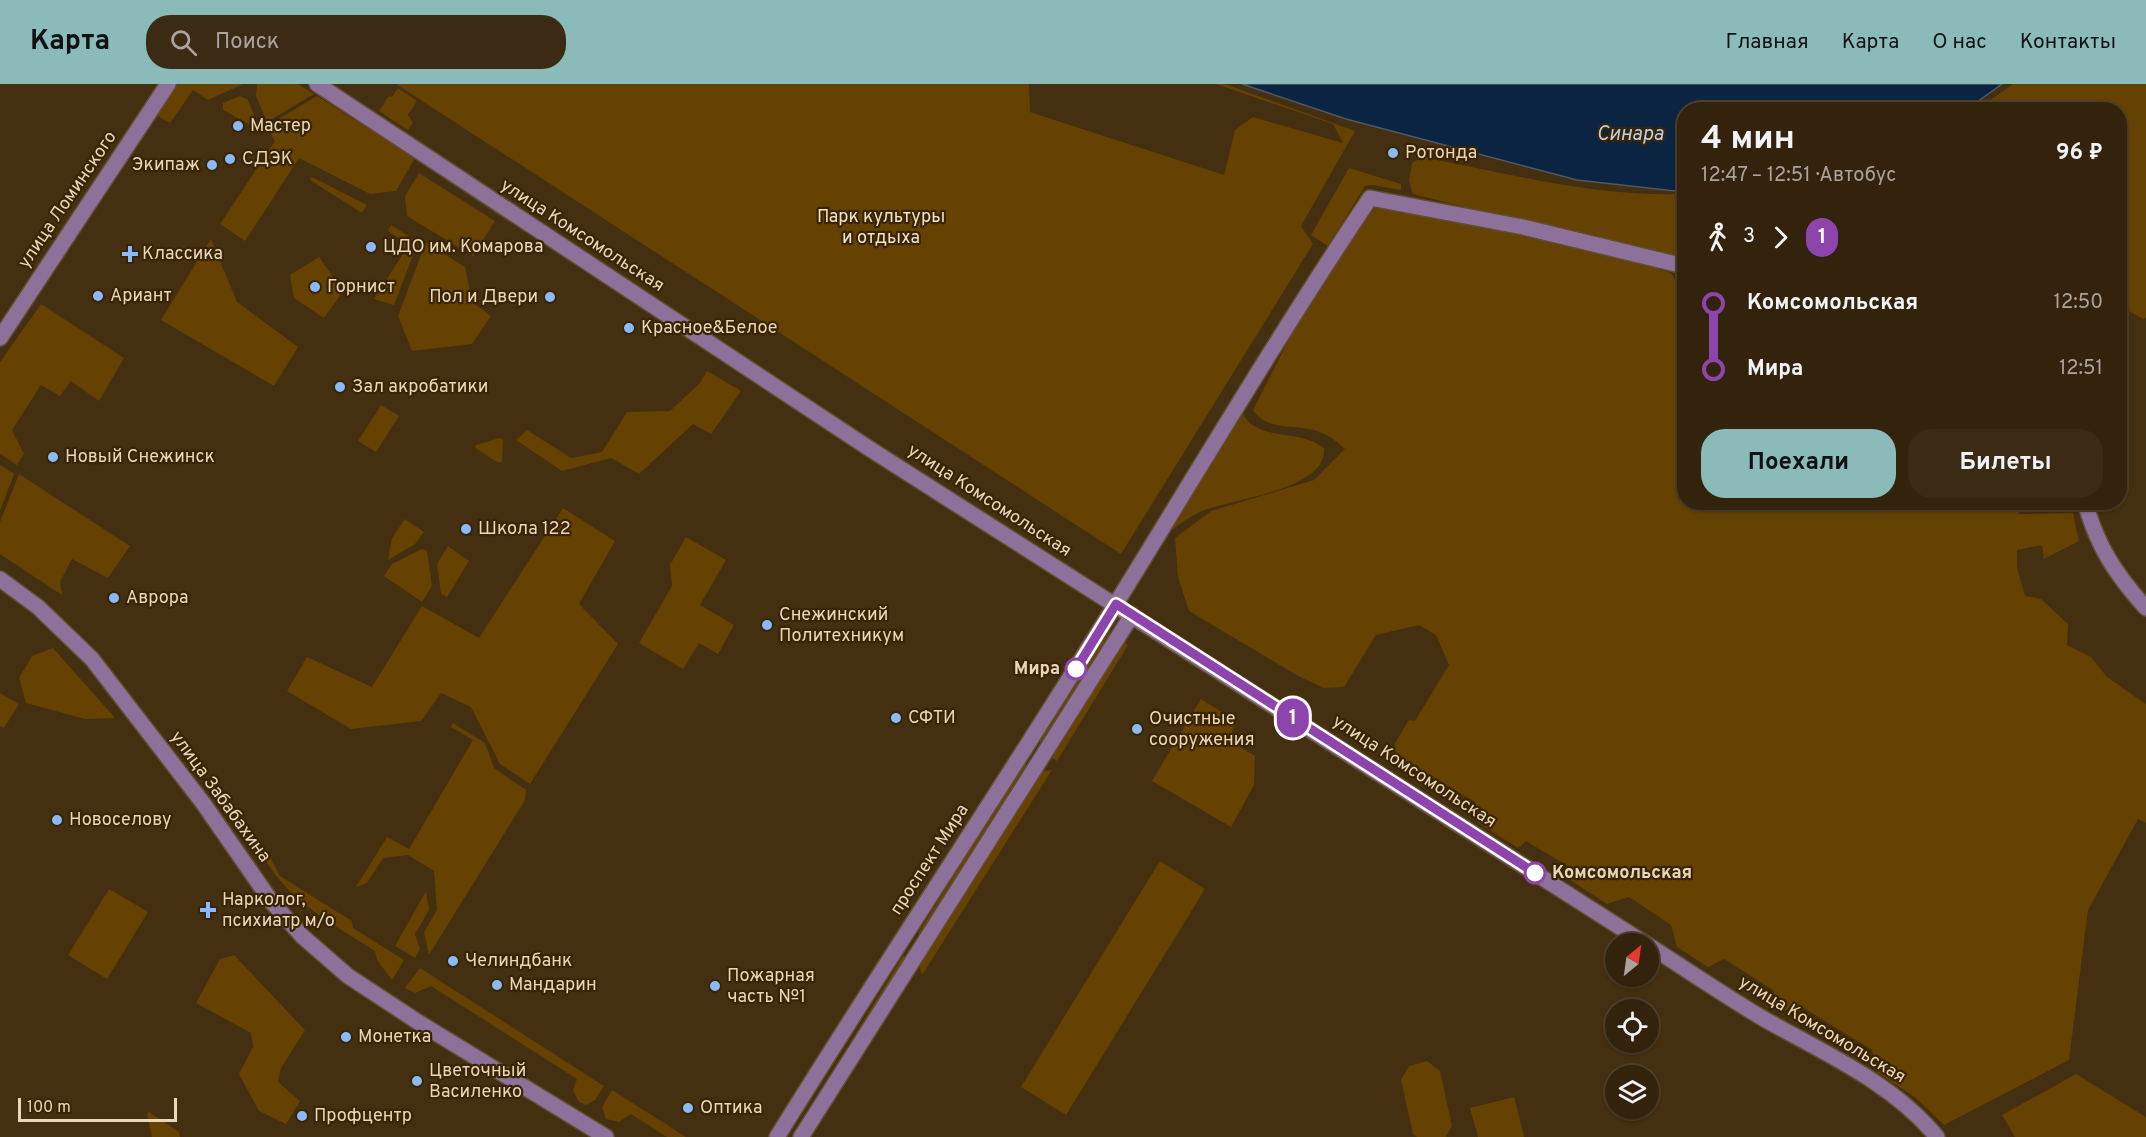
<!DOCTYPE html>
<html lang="ru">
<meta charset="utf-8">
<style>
:root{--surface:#33230c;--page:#3b2b15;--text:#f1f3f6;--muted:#a9a49d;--line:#4e402d;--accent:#8bbbb9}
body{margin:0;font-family:Overpass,sans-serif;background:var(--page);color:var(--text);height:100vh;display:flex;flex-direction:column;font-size:22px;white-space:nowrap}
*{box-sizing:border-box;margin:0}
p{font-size:20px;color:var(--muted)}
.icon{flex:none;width:33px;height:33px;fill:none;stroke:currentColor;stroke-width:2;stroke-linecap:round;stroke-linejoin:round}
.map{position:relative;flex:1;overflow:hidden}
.drawer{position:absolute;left:1677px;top:18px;width:450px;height:408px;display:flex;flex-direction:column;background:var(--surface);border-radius:24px;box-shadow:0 2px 4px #0004,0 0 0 2px var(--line)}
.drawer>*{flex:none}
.badge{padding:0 12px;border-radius:20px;font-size:21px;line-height:39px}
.needle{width:39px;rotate:29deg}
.fabs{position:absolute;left:1605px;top:849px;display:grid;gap:12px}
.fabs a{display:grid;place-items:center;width:54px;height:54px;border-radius:50%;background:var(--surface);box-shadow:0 2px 4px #0004,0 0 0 2px var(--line);font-size:30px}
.scale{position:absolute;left:18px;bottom:15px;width:159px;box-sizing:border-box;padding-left:6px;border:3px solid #ebd6b9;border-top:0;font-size:16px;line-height:21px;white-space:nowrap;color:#ebd6b9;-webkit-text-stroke:4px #392505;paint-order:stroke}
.map>.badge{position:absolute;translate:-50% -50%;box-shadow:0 0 0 3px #fff}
.legs{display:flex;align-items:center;gap:9px;height:66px;padding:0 24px;font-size:20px}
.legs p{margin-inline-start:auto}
.head{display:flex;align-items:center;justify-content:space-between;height:102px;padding:0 24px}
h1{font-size:33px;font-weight:700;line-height:45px}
.button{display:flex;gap:12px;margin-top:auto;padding:12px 24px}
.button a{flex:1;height:69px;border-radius:24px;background:var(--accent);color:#111;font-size:24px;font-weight:700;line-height:69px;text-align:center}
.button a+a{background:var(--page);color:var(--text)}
ul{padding:0 24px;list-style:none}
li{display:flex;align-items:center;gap:21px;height:66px;font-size:22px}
li i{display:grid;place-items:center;width:9px;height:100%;margin:0 8px;background:currentColor}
li i::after{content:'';width:15px;height:15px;margin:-8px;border:4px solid;border-radius:50%;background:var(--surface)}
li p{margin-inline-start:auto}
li:first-child i{background:linear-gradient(#0000 50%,currentColor 0)}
li:last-child i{background:linear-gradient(currentColor 50%,#0000 0)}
header{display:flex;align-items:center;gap:36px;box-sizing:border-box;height:84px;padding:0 30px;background:var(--accent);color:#111}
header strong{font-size:28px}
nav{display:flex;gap:33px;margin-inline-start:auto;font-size:21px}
.search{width:420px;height:54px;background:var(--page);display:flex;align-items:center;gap:15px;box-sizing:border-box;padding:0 21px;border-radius:24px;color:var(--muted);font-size:22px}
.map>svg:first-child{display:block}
.green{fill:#654201}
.water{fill:#0b2441;stroke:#4e5965;stroke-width:1.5}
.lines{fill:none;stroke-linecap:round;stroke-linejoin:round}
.minor-casing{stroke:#624d2e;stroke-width:18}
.minor{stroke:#8e719b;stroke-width:15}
.line-1-casing{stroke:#fff;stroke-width:14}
.line-1{stroke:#8e44ad;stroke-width:9}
.poi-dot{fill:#88bafc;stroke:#392505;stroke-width:2}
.stop-1-dot{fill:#fff;stroke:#8e44ad;stroke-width:3}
.labels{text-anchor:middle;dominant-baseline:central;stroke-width:4.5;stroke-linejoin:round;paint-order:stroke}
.poi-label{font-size:18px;fill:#ebd6b9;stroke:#392505;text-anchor:start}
.street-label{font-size:18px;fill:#ebd6b9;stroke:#392505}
.park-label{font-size:18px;fill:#f3e1c9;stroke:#392505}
.stop-label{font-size:18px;font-weight:bold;fill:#ebd6b9;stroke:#392505;text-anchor:end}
.water-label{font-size:20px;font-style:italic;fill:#bed0e7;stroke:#392505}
</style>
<header>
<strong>Карта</strong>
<div class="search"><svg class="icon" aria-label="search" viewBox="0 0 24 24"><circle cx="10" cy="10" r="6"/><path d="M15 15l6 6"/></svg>Поиск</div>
<nav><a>Главная</a><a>Карта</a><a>О нас</a><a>Контакты</a></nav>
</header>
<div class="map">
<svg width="2146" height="1053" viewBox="0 0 2146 1053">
<rect width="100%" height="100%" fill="#442f10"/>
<path class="green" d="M 178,0 L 243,0 L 208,16 L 193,6 L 170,39 L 156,31 L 160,20 Z
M 257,0 L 298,0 L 314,10 L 267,38 L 256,12 Z
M 396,0 L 1029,0 L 1030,28 L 1224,91 L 1235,46 L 1253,33 L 1343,59 L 1333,40 L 1216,0 L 1225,0 L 1355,47 L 1301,142 L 1313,160 L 1121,470 Z
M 2013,0 L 2146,0 L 2146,234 L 2143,235 L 2120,222 L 2120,26 L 1978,25 Z
M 398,4 L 417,17 L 408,31 L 413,39 L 408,46 L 379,27 L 389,12 L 392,13 Z
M 240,12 L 248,16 L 258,41 L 256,44 L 223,26 L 223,19 Z
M 317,12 L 415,74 L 396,107 L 370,110 L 299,74 L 245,157 L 220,140 L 275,57 L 268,45 L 270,40 Z
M 1423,73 C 1509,90 1596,113 1684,110 L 1684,177 L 1413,110 L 1409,97 L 1412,79 Z
M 1349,84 L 1401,100 L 1401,106 L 1372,101 L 1365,102 L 1328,162 L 1311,151 Z
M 419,89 L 495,137 L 473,172 L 407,132 L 405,112 Z
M 312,93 L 367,121 L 362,129 L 310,96 Z
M 1378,120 L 1620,173 L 1671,189 L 1679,202 L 1684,203 L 1684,418 L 2014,418 L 2019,430 L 2073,429 L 2079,457 L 2044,475 L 2042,461 L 2017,466 L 2017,484 L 2025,512 L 2041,515 L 2068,540 L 2067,561 L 2091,573 L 2107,593 L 2146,620 L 2146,739 L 2138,735 L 2088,826 L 2069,976 L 1944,1041 L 1916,1014 L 1877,988 L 1872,966 L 1802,923 L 1780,927 L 1773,906 L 1724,875 L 1708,883 L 1677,863 L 1671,841 L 1629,813 L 1607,820 L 1567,794 L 1571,784 L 1526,757 L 1518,764 L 1477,738 L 1475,718 L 1400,673 L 1395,668 L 1395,659 L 1409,636 L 1415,637 L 1449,581 L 1436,551 L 1419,541 L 1376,551 L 1344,603 L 1324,604 L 1298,592 L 1189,527 L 1178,493 L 1175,454 L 1211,427 L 1314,396 L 1345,365 C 1339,359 1330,352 1322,349 C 1299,338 1269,350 1253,326 L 1308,218 L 1341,167 Z
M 391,141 L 418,158 L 394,221 L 374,215 L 403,170 L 403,157 L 388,147 Z
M 211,155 L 237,218 L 298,263 L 274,302 L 161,236 Z
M 426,158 L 465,183 L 472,218 L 491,232 L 472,260 L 412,267 L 398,232 Z
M 319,173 L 338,200 L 341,210 L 324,234 L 294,214 L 290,191 Z
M 41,220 L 124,274 L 99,317 L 71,297 L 60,312 L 41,301 L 12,346 L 24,370 L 17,381 L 0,370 L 0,278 Z
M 707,287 L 741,307 L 711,350 L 693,340 L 639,390 L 611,374 L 562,387 L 516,356 L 527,346 L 571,374 L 602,368 L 627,328 L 670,327 L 700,299 Z
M 381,321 L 399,332 L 376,368 L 358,357 Z
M 1239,322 C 1253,361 1295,342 1324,364 C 1328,407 1230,414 1200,428 C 1187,434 1174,445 1161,453 Z
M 500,354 L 503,355 L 502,378 L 499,379 L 475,364 L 476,361 Z
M 0,381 L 14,390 L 0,427 Z
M 19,390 L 130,462 L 108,494 L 72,475 L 60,498 L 62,511 L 0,470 L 0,438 Z
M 563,424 L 615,457 L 579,520 L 618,560 L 530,700 L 500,680 L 471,623 L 441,609 L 421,637 L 351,645 L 287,607 L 307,573 L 372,603 L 422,522 L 479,554 Z
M 405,435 L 424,448 L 415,460 L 388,476 L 392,454 Z
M 686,453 L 726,476 L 700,521 L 734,541 L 718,570 L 699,559 L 683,585 L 639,559 L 672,502 L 670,481 Z
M 448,462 L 469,477 L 447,513 L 441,510 L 437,480 Z
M 422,465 L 427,467 L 432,502 L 422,518 L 384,492 L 392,480 Z
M 1108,546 L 1112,549 L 1043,659 L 1038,657 Z
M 1122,557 L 1128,561 L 1057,677 L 1051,673 Z
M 53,564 L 115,634 L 85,635 L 26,619 L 19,594 L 32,572 Z
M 0,609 L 19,620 L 4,644 L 0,642 Z
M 1201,615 L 1236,637 L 1229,656 L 1255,672 L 1254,701 L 1231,743 L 1152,697 Z
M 453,639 L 485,659 L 494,684 L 526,706 L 525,716 L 429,871 L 424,848 L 437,826 L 434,787 L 408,771 L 383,774 L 367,799 L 356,803 L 387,753 L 409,765 L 473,656 L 451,643 Z
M 1024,679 L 1028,682 L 922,851 L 918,849 Z
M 1052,686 L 922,891 L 919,881 L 1042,687 Z
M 269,771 L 280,792 L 352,837 L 353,844 L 404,876 L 392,896 L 377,876 L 375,867 C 333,840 290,818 264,774 Z
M 1160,777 L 1205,805 L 1066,1031 L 1021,1003 Z
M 109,805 L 148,828 L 107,895 L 68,871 Z
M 426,807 L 429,826 L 415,850 L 420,865 L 415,874 L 395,862 Z
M 234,871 L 305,946 L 281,984 L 278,998 L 300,1017 L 286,1040 L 259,1027 L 239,990 L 253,963 L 251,949 L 196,919 L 220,875 Z
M 903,872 L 907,874 L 854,961 L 850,959 Z
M 420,884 L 604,1002 L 595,1016 L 586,1021 L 579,1018 L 573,1007 L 577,995 L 431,902 L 415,909 L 405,904 Z
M 1427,977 L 1440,987 L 1452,1042 L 1446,1053 L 1417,1053 L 1413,1050 L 1401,996 L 1409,982 Z
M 2076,990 L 2146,1033 L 2146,1053 L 2015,1053 L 2002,1031 Z
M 612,1006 L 686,1053 L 667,1053 L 631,1030 L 619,1038 L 606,1035 L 602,1023 Z
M 1514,1013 L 1524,1053 L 1478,1053 L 1470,1024 Z
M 149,1028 L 179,1048 L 180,1053 L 152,1053 L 147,1030 Z"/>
<path class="water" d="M 1242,0 L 2002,0 L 1967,25 L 1684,26 L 1684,108 L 1577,96 L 1346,35 Z"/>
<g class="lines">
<g class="minor-casing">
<path id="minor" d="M 317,0 L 870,365 L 1646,860
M 0,254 L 168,0
M 2085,418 C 2097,462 2116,491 2146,524
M 0,495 L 38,523 L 92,575 L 203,719 L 271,817 L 302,852 L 348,892 L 418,938 L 606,1053
M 1648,861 C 1687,886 1725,912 1764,935 C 1824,969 1893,999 1937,1053
M 777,1053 C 878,890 984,731 1086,568 C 1181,416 1271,262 1370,114 L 1523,143 L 1684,182
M 801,1053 L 1132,531"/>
</g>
<use href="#minor" class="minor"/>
</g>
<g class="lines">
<g class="line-1-casing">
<path id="line-1" d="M 1076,585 L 1116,520 L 1535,789"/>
</g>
<use href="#line-1" class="line-1"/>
</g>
<g class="poi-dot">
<circle cx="238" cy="42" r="6"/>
<circle cx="1393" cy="69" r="6"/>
<circle cx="230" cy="75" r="6"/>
<circle cx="212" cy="81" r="6"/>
<circle cx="371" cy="163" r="6"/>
<path d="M127 161h6v6h6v6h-6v6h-6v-6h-6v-6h6z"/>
<circle cx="315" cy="203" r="6"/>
<circle cx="98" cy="212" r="6"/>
<circle cx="550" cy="213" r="6"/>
<circle cx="629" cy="244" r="6"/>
<circle cx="340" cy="303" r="6"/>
<circle cx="53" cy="373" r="6"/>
<circle cx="466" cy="445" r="6"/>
<circle cx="114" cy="514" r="6"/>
<circle cx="767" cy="541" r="6"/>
<circle cx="896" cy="634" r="6"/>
<circle cx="1137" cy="645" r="6"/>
<circle cx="57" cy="736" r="6"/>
<path d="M205 817h6v6h6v6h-6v6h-6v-6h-6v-6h6z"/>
<circle cx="453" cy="877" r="6"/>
<circle cx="497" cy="901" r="6"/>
<circle cx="715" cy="902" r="6"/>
<circle cx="346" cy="953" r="6"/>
<circle cx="417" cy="997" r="6"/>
<circle cx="688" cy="1024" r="6"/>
<circle cx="302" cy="1032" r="6"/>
</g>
<g class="stop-1-dot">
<circle cx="1076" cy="585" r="10"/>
<circle cx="1535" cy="789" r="10"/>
</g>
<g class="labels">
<g class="poi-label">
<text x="250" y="42">Мастер</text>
<text x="1405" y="69">Ротонда</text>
<text x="242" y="75">СДЭК</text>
<text x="200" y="81" text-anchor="end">Экипаж</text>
<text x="383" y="163">ЦДО им. Комарова</text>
<text x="142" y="170">Классика</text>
<text x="327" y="203">Горнист</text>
<text x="110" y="212">Ариант</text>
<text x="538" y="213" text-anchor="end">Пол и Двери</text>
<text x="641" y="244">Красное&amp;Белое</text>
<text x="352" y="303">Зал акробатики</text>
<text x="65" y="373">Новый Снежинск</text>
<text x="478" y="445">Школа 122</text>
<text x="126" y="514">Аврора</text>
<text x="779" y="531">Снежинский<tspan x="779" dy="21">Политехникум</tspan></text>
<text x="908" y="634">СФТИ</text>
<text x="1149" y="635">Очистные<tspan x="1149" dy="21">сооружения</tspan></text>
<text x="69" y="736">Новоселову</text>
<text x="222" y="816">Нарколог,<tspan x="222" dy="21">психиатр м/о</tspan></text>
<text x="465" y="877">Челиндбанк</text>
<text x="727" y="892">Пожарная<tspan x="727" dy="21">часть №1</tspan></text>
<text x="509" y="901">Мандарин</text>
<text x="358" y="953">Монетка</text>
<text x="429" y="987">Цветочный<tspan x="429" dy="21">Василенко</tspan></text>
<text x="700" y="1024">Оптика</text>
<text x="314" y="1032">Профцентр</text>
</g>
<g class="street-label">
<text transform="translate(68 116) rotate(-56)">улица Ломинского</text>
<text transform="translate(582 152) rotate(33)">улица Комсомольская</text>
<text transform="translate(989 417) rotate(33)">улица Комсомольская</text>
<text transform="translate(1414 688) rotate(33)">улица Комсомольская</text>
<text transform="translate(220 713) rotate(54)">улица Забабахина</text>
<text transform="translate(930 776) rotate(-57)">проспект Мира</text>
<text transform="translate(1822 946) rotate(31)">улица Комсомольская</text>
</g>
<g class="park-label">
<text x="881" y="133">Парк культуры<tspan x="881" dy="21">и отдыха</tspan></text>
</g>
<g class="stop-label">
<text x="1060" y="585">Мира</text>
<text x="1552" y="789" text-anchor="start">Комсомольская</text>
</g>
<g class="water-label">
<text x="1630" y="51">Синара</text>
</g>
</g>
</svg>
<div class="fabs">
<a><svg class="needle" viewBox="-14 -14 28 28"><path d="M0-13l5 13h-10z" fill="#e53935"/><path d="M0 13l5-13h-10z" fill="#a9a49d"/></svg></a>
<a><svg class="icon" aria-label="locate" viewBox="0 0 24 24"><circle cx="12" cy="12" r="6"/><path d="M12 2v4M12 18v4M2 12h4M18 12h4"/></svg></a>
<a><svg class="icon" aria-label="layers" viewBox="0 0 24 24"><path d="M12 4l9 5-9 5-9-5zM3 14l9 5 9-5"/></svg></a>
</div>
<div class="scale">100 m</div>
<b class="badge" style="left:1293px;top:634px;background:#8e44ad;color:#fff">1</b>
<section class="drawer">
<div class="head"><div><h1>4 мин</h1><p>12:47 – 12:51 · Автобус</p></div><b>96 ₽</b></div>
<div class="legs"><svg class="icon" aria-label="walk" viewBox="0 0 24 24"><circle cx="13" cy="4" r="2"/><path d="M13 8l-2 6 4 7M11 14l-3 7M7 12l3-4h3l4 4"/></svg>3<svg class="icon" aria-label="forward" viewBox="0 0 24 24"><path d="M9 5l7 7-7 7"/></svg><b class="badge" style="background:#8e44ad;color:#fff">1</b></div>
<ul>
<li><i style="color:#8e44ad"></i><b>Комсомольская</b><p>12:50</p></li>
<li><i style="color:#8e44ad"></i><b>Мира</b><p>12:51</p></li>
</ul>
<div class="button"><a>Поехали</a><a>Билеты</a></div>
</section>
</div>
